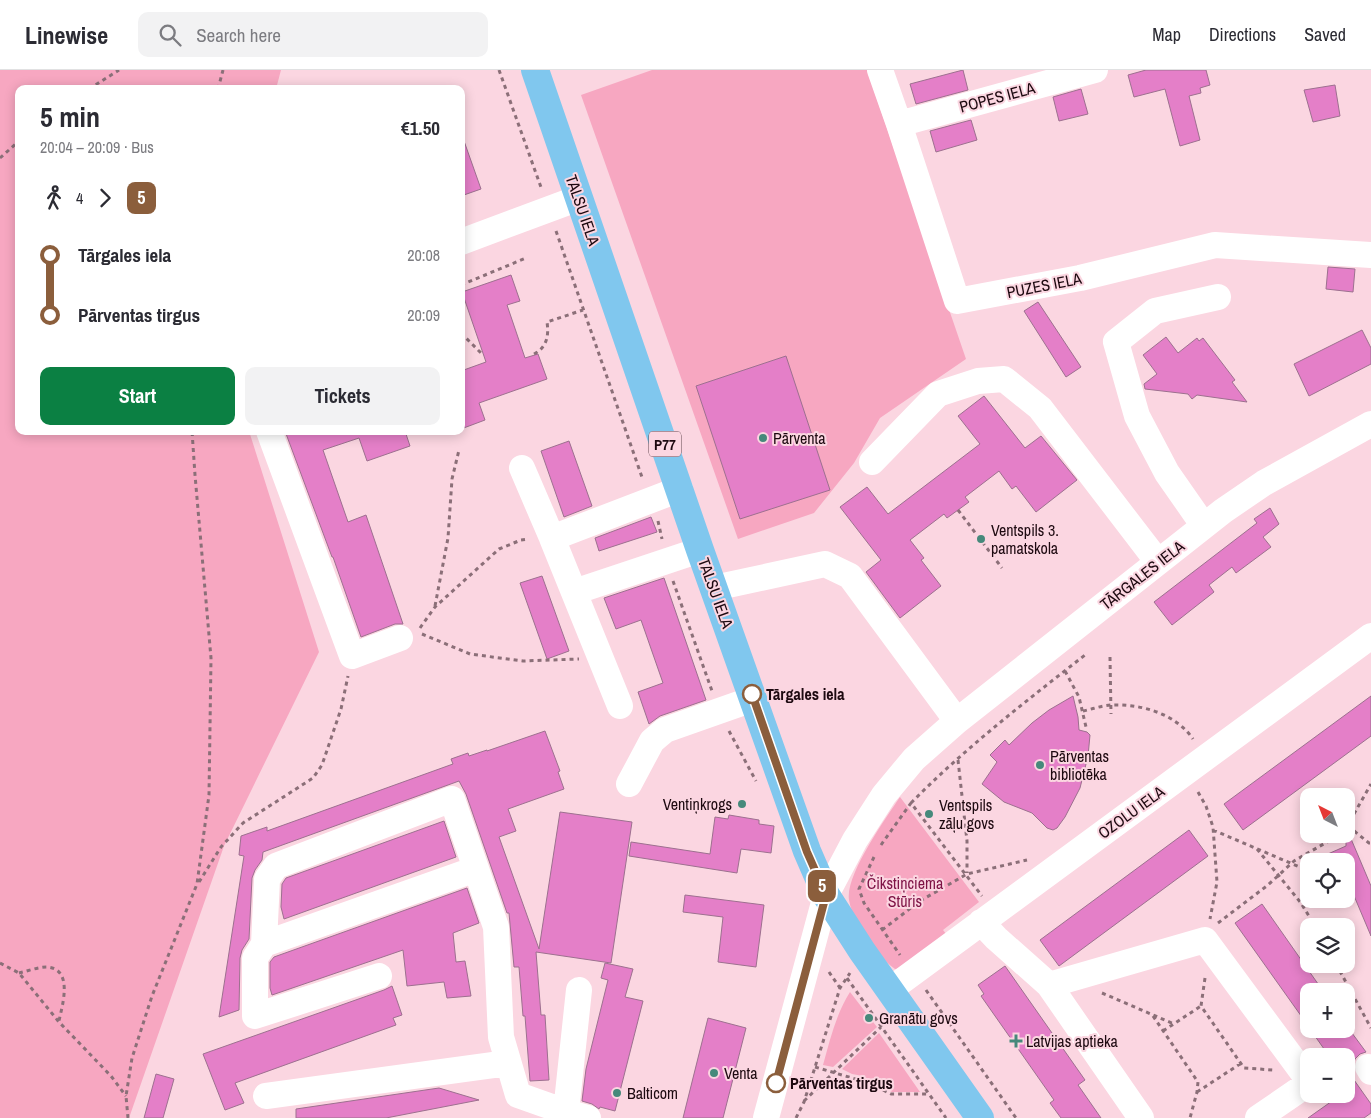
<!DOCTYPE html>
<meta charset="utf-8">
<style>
:root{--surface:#fff;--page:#f2f2f3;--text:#2b2b33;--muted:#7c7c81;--line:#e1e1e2;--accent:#0b8043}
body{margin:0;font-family:"Archivo Narrow",sans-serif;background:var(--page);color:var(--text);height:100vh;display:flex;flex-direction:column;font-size:19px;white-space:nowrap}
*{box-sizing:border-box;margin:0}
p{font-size:16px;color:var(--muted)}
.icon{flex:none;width:28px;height:28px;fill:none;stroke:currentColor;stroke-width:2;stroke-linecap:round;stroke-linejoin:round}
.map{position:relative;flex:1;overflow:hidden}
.drawer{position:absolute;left:15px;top:15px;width:450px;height:350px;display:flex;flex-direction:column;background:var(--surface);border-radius:10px;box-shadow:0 2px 12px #0003}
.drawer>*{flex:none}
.badge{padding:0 10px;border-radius:8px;font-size:18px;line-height:32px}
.needle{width:32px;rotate:318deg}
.controls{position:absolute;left:1300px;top:718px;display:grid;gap:10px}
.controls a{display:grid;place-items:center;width:55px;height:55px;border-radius:10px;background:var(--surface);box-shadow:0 2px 12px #0003;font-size:25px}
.map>.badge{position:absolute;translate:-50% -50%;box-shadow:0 0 0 2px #fff}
.legs{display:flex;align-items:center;gap:8px;height:55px;padding:0 25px;font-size:16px}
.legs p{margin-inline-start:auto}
.summary{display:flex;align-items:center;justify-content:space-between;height:85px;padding:0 25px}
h1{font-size:28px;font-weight:700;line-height:38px}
.cta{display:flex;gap:10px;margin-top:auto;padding:10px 25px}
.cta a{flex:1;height:58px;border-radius:10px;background:var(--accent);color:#fff;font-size:20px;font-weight:700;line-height:58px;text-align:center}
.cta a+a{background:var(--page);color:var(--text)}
ul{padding:0 25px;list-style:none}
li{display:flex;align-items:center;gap:18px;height:60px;font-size:19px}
li i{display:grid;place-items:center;width:8px;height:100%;margin:0 6px;background:currentColor}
li i::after{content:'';width:12px;height:12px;margin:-6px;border:4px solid;border-radius:50%;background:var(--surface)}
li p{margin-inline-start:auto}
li:first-child i{background:linear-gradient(#0000 50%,currentColor 0)}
li:last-child i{background:linear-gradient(currentColor 50%,#0000 0)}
header{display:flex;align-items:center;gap:30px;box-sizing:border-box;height:70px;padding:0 25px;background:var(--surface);border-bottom:1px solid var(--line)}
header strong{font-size:24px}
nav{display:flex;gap:28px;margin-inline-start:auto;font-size:18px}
.search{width:350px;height:45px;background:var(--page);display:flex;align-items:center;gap:12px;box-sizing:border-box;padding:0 18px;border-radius:10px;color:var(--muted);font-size:19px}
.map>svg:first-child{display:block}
.green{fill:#f7a7c1}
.building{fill:#e47fc8;stroke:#9d708f}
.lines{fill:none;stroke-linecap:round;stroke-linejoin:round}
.path{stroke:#8b6f78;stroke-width:3;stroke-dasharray:4 4;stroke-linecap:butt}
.minor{stroke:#fff;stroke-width:26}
.major{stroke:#80c7ee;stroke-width:28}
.line-1-casing{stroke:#fff;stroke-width:11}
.line-1{stroke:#8b5e3c;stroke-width:8}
.poi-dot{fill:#46897b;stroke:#fbd6e1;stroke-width:2}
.stop-1-dot{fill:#fff;stroke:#8b5e3c;stroke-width:2.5}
.labels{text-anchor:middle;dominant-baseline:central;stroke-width:4;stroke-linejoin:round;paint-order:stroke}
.shield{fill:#fbd6e1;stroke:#60464f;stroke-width:1}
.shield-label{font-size:15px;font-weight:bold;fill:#1d0910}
.street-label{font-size:16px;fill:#1d0910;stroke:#fbd6e1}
.poi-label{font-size:16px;fill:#1d0910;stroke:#fbd6e1;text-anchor:start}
.stop-label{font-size:16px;font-weight:bold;fill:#1d0910;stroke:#fbd6e1;text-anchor:start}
.park-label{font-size:16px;fill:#7e1245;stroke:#fbd6e1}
</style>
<header>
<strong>Linewise</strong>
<div class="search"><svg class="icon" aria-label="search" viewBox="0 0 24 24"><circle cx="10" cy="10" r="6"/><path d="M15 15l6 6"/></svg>Search here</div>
<nav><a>Map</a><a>Directions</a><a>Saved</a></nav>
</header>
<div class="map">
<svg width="1371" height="1048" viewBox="0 0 1371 1048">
<rect width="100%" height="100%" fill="#fbd6e1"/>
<path class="green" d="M 0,0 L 281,0 L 276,19 L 19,19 L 19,361 L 249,361 L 319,582 L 224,776 L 129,1048 L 0,1048 Z
M 652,0 L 867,0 L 966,289 L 880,348 L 854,393 L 814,443 L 738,469 L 581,25 Z
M 900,727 L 979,832 L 943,860 L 947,865 L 904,898 L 895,899 C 883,891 876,879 868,867 C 860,855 851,844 849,830 C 845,805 886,748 900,727 Z
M 850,922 L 877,957 L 833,997 L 823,995 C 830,970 836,944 850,922 Z
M 879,963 L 920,1022 L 892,1022 L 863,1006 L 852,1004 L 842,999 Z"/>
<path class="building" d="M 963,0 L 968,20 L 916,34 L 910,14 Z
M 1146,0 L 1206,0 L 1210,15 L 1200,18 L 1201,23 L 1189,26 L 1200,70 L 1180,76 L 1165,19 L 1134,27 L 1128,5 Z
M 1335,15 L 1340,46 L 1313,52 L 1304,20 Z
M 1081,19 L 1088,44 L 1059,51 L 1053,27 Z
M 971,50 L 977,70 L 936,82 L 930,61 Z
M 461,71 L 464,71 L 481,119 L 461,126 Z
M 1328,197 L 1355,199 L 1353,222 L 1326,219 Z
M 511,205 L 520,231 L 507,235 L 525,288 L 538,284 L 547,309 L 479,333 L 485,350 L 461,359 L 461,301 L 486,292 L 462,222 Z
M 1038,232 L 1081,297 L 1066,307 L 1024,241 Z
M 1362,260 L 1371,278 L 1371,294 L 1309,326 L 1294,294 Z
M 1166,267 L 1178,283 L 1197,268 L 1199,271 L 1203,268 L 1235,310 L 1232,312 L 1247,332 L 1197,325 L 1192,329 L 1188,324 L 1145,319 L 1144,314 L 1157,304 L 1143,285 Z
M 786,286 L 830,420 L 740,449 L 696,316 Z
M 984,326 L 1025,378 L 1041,366 L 1077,410 L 1036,442 L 1016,416 L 1012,419 L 999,401 L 965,427 L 969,432 L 947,448 L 944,444 L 910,470 L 924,488 L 921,490 L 941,516 L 900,548 L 866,502 L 881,490 L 840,437 L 867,417 L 888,444 L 980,374 L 958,346 Z
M 285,361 L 405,361 L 410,376 L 367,391 L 359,368 L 323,380 L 348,452 L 366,445 L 403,554 L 395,554 L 361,567 L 333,487 L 332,487 Z
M 569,371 L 592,436 L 564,447 L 541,381 Z
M 1270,438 L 1279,454 L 1263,467 L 1271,477 L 1236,503 L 1232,497 L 1209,515 L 1214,522 L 1172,555 L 1154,532 L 1257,453 L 1254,449 Z
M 651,447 L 657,462 L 599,481 L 595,468 Z
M 542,506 L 569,581 L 547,589 L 520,513 Z
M 664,508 L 706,630 L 660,646 L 649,654 L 638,622 L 663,613 L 641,550 L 616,559 L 604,528 Z
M 1073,626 L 1078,647 L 1079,660 L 1087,662 L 1090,665 L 1088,686 L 1080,718 L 1065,747 L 1057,758 L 1053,760 L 1047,758 L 1032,743 L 1004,732 L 982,714 L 997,692 L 990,685 L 1005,670 L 1009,675 L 1032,653 L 1049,640 Z
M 1371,626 L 1371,666 L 1243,760 L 1224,734 Z
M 545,661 L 560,701 L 558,702 L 564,719 L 508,739 L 516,761 L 499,767 L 539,879 L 560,742 L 632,752 L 611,893 L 536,882 L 541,945 L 545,945 L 549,1010 L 530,1011 L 525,946 L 523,946 L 519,897 L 514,897 L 509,843 L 507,843 L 466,724 L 459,711 L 263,782 L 262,790 L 255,800 L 252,808 L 249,869 L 242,880 L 240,888 L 239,940 L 219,947 L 244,786 L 239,785 L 241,766 L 267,757 L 267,761 L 453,694 L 451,689 L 468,683 L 469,686 L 487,680 L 487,681 Z
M 729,745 L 759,750 L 759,754 L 774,756 L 771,783 L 741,779 L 737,803 L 629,786 L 631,772 L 710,784 L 715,747 L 728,749 Z
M 444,751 L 456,787 L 284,849 L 281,837 L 282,814 L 286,808 Z
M 1346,757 L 1371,816 L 1371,866 L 1352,821 L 1346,824 L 1346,791 L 1312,791 L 1346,776 Z
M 1189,760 L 1208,786 L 1059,896 L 1040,870 Z
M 467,818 L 479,853 L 453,863 L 456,892 L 465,891 L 471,926 L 447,928 L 444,912 L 407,916 L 403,880 L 272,925 L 270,918 L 270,892 L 274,887 Z
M 685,825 L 764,835 L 756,897 L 718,892 L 723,847 L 683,842 Z
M 1262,834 L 1323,921 L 1309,921 L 1309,957 L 1235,853 Z
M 605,893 L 633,899 L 625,927 L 643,931 L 615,1041 L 600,1037 L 599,1039 L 592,1034 L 582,1031 L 586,999 L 608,910 L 601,908 Z
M 1005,896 L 1085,1010 L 1078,1015 L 1101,1048 L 1061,1048 L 1050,1033 L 1054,1030 L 981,926 L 984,924 L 978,915 Z
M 392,916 L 402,945 L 393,948 L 396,955 L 235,1013 L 244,1033 L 225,1040 L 203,984 L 384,920 Z
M 708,948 L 746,958 L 723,1048 L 683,1048 Z
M 1310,959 L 1349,959 L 1366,982 L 1360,984 L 1355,989 L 1353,996 L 1347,1000 L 1371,1034 L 1371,1043 L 1364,1048 L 1308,1048 L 1342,1024 L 1346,1024 L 1346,986 L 1329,986 Z
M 156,1004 L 174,1009 L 163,1048 L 144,1048 Z
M 439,1018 L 479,1030 L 386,1048 L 296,1048 L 296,1039 Z"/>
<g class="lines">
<path class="path" d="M 499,0 L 542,120
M 89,19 L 119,0
M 218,19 L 223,0
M 0,88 L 19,71
M 556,161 L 643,410
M 461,215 L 526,188
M 461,263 L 481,283
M 534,284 C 547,277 549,266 547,252 L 583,240
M 958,440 L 1002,498
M 658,451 L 662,469
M 673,511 L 712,621
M 435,536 L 448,468 L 452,409 L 459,380
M 420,558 L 435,537 L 499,479 L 521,470 L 529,469
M 422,564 L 470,584 L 523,591 L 579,589
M 1110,587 L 1111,644
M 1065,601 L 1079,627 L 1086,657
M 1083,641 C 1093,639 1103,635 1113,635 C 1142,634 1176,644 1193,669
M 729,661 L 756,711
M 958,690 L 967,771 L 967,803
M 1198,722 L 1206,736 L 1213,757 L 1217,812 L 1210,849
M 911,733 C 964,679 1025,632 1085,585
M 1348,756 L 1369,773 L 1371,773
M 1346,758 L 1371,714
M 1213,760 L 1309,801
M 881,775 L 911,733 L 982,826
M 1257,779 L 1301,833 L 1315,856
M 874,787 L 859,819 L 864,833 L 900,885
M 199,812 L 221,777 L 243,753 L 313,708 L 322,695 L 341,639 L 348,606
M 1218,853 L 1268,815 L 1294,791 L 1341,764
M 882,860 L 920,831 L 967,804 L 1027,790
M 0,893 L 19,903 L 59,952 L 111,1006 L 126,1026
M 1336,894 L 1371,958
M 829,902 L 840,918
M 19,903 C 28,901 38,897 47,897 C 74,899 62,936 59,951
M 847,908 L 946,1048
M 1205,908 L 1201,936 L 1244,998 L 1273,1000
M 926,920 L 1016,1048
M 1102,923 L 1174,954
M 1153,946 L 1198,1012 L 1197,1022 L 1190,1048
M 1163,961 L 1201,936
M 815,997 L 869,1013 L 891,1024 L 929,1024
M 1346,1011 L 1347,1011
M 1197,1022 L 1240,994
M 804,1031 L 881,957
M 128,1048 L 126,1026 L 132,988 L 152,926 L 197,814 L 209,725 L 211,588 L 195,405 L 192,361
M 796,1048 L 804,1032 L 840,918 L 850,903"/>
<path class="minor" d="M 880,0 L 899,54 L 957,231 L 1080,208 L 1215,175 L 1371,185
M 899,54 L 1095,0
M 461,172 L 579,128
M 269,361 L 352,586 L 400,568
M 872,392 L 938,324 L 978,311 L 1004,309 L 1040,338 L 1158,492
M 522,398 L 552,468 L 680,419
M 1204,456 L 1167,403 L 1137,346 L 1116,272 L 1155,241 L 1218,227
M 552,468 L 620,636
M 714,518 L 825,494 L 850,506 L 957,651
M 574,522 L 700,480
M 629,714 L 652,671 L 665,660 L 753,629
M 476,799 L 264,874 L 267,809 L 276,796 L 452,729 L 496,857 L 501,967 L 518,1025 L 566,1042
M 981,852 L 996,868 L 1049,915 L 1141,1048
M 264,874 L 255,888 L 255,946 L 379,906
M 1049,915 L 1205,870 L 1309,1011
M 891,919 L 1371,566
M 579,920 L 566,1042 L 588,1048
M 1368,997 L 1371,1002
M 266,1026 L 508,993
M 766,1048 L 826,825 L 855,770 L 884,725 L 914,689 L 957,651 L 1223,441 L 1264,413 L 1371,354
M 1258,1048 L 1309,1013"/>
<path class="major" d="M 535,0 L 700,480 L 807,781 L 826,825 L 862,881 L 980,1048"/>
</g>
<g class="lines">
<g class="line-1-casing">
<path id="line-1" d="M 752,624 L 807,782 L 826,825 L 776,1013"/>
</g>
<use href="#line-1" class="line-1"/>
</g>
<g class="poi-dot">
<circle cx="763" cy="368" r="5"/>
<circle cx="981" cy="469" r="5"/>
<circle cx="1040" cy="695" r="5"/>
<circle cx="742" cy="734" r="5"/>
<circle cx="929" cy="744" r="5"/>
<circle cx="869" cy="948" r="5"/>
<path d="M1013.5 963.5h5v5h5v5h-5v5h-5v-5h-5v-5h5z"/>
<circle cx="714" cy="1003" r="5"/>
<circle cx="617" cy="1023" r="5"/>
</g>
<g class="stop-1-dot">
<circle cx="752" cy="624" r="9"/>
<circle cx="776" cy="1013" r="9"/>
</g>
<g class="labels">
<rect class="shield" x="649" y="361.5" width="32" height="25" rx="4"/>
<g class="shield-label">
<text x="665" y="374">P77</text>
</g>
<g class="street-label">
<text transform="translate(997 27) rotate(-15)">POPES IELA</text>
<text transform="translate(583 140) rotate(71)">TALSU IELA</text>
<text transform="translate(1044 215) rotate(-11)">PUZES IELA</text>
<text transform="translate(1142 505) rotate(-38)">TĀRGALES IELA</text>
<text transform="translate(716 523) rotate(70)">TALSU IELA</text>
<text transform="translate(1131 742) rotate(-36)">OZOLU IELA</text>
</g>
<g class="poi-label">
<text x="773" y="368">Pārventa</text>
<text x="991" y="460">Ventspils 3.<tspan x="991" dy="18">pamatskola</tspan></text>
<text x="1050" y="686">Pārventas<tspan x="1050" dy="18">bibliotēka</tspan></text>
<text x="732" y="734" text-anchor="end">Ventiņkrogs</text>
<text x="939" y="735">Ventspils<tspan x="939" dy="18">zāļu govs</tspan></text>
<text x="879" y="948">Granātu govs</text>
<text x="1026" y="971">Latvijas aptieka</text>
<text x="724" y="1003">Venta</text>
<text x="627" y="1023">Balticom</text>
</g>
<g class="stop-label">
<text x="766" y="624">Tārgales iela</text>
<text x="790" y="1013">Pārventas tirgus</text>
</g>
<g class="park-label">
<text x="905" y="813">Čikstiņciema<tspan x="905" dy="18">Stūris</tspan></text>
</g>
</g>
</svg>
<div class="controls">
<a><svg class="needle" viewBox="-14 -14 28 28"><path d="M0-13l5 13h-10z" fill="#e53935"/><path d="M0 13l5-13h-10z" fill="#7c7c81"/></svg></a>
<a><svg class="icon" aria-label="locate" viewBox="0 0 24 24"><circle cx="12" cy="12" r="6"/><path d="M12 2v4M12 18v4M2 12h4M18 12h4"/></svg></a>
<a><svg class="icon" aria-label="layers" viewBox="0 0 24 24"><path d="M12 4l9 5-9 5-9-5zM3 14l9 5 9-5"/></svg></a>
<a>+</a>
<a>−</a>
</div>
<b class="badge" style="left:822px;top:816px;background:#8b5e3c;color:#fff">5</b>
<section class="drawer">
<div class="summary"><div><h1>5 min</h1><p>20:04 – 20:09 · Bus</p></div><b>€1.50</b></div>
<div class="legs"><svg class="icon" aria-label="walk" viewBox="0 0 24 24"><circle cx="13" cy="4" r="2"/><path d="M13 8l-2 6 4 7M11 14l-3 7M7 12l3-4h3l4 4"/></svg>4<svg class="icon" aria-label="forward" viewBox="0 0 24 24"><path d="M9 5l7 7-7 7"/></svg><b class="badge" style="background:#8b5e3c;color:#fff">5</b></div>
<ul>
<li><i style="color:#8b5e3c"></i><b>Tārgales iela</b><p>20:08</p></li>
<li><i style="color:#8b5e3c"></i><b>Pārventas tirgus</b><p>20:09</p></li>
</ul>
<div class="cta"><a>Start</a><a>Tickets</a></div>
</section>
</div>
